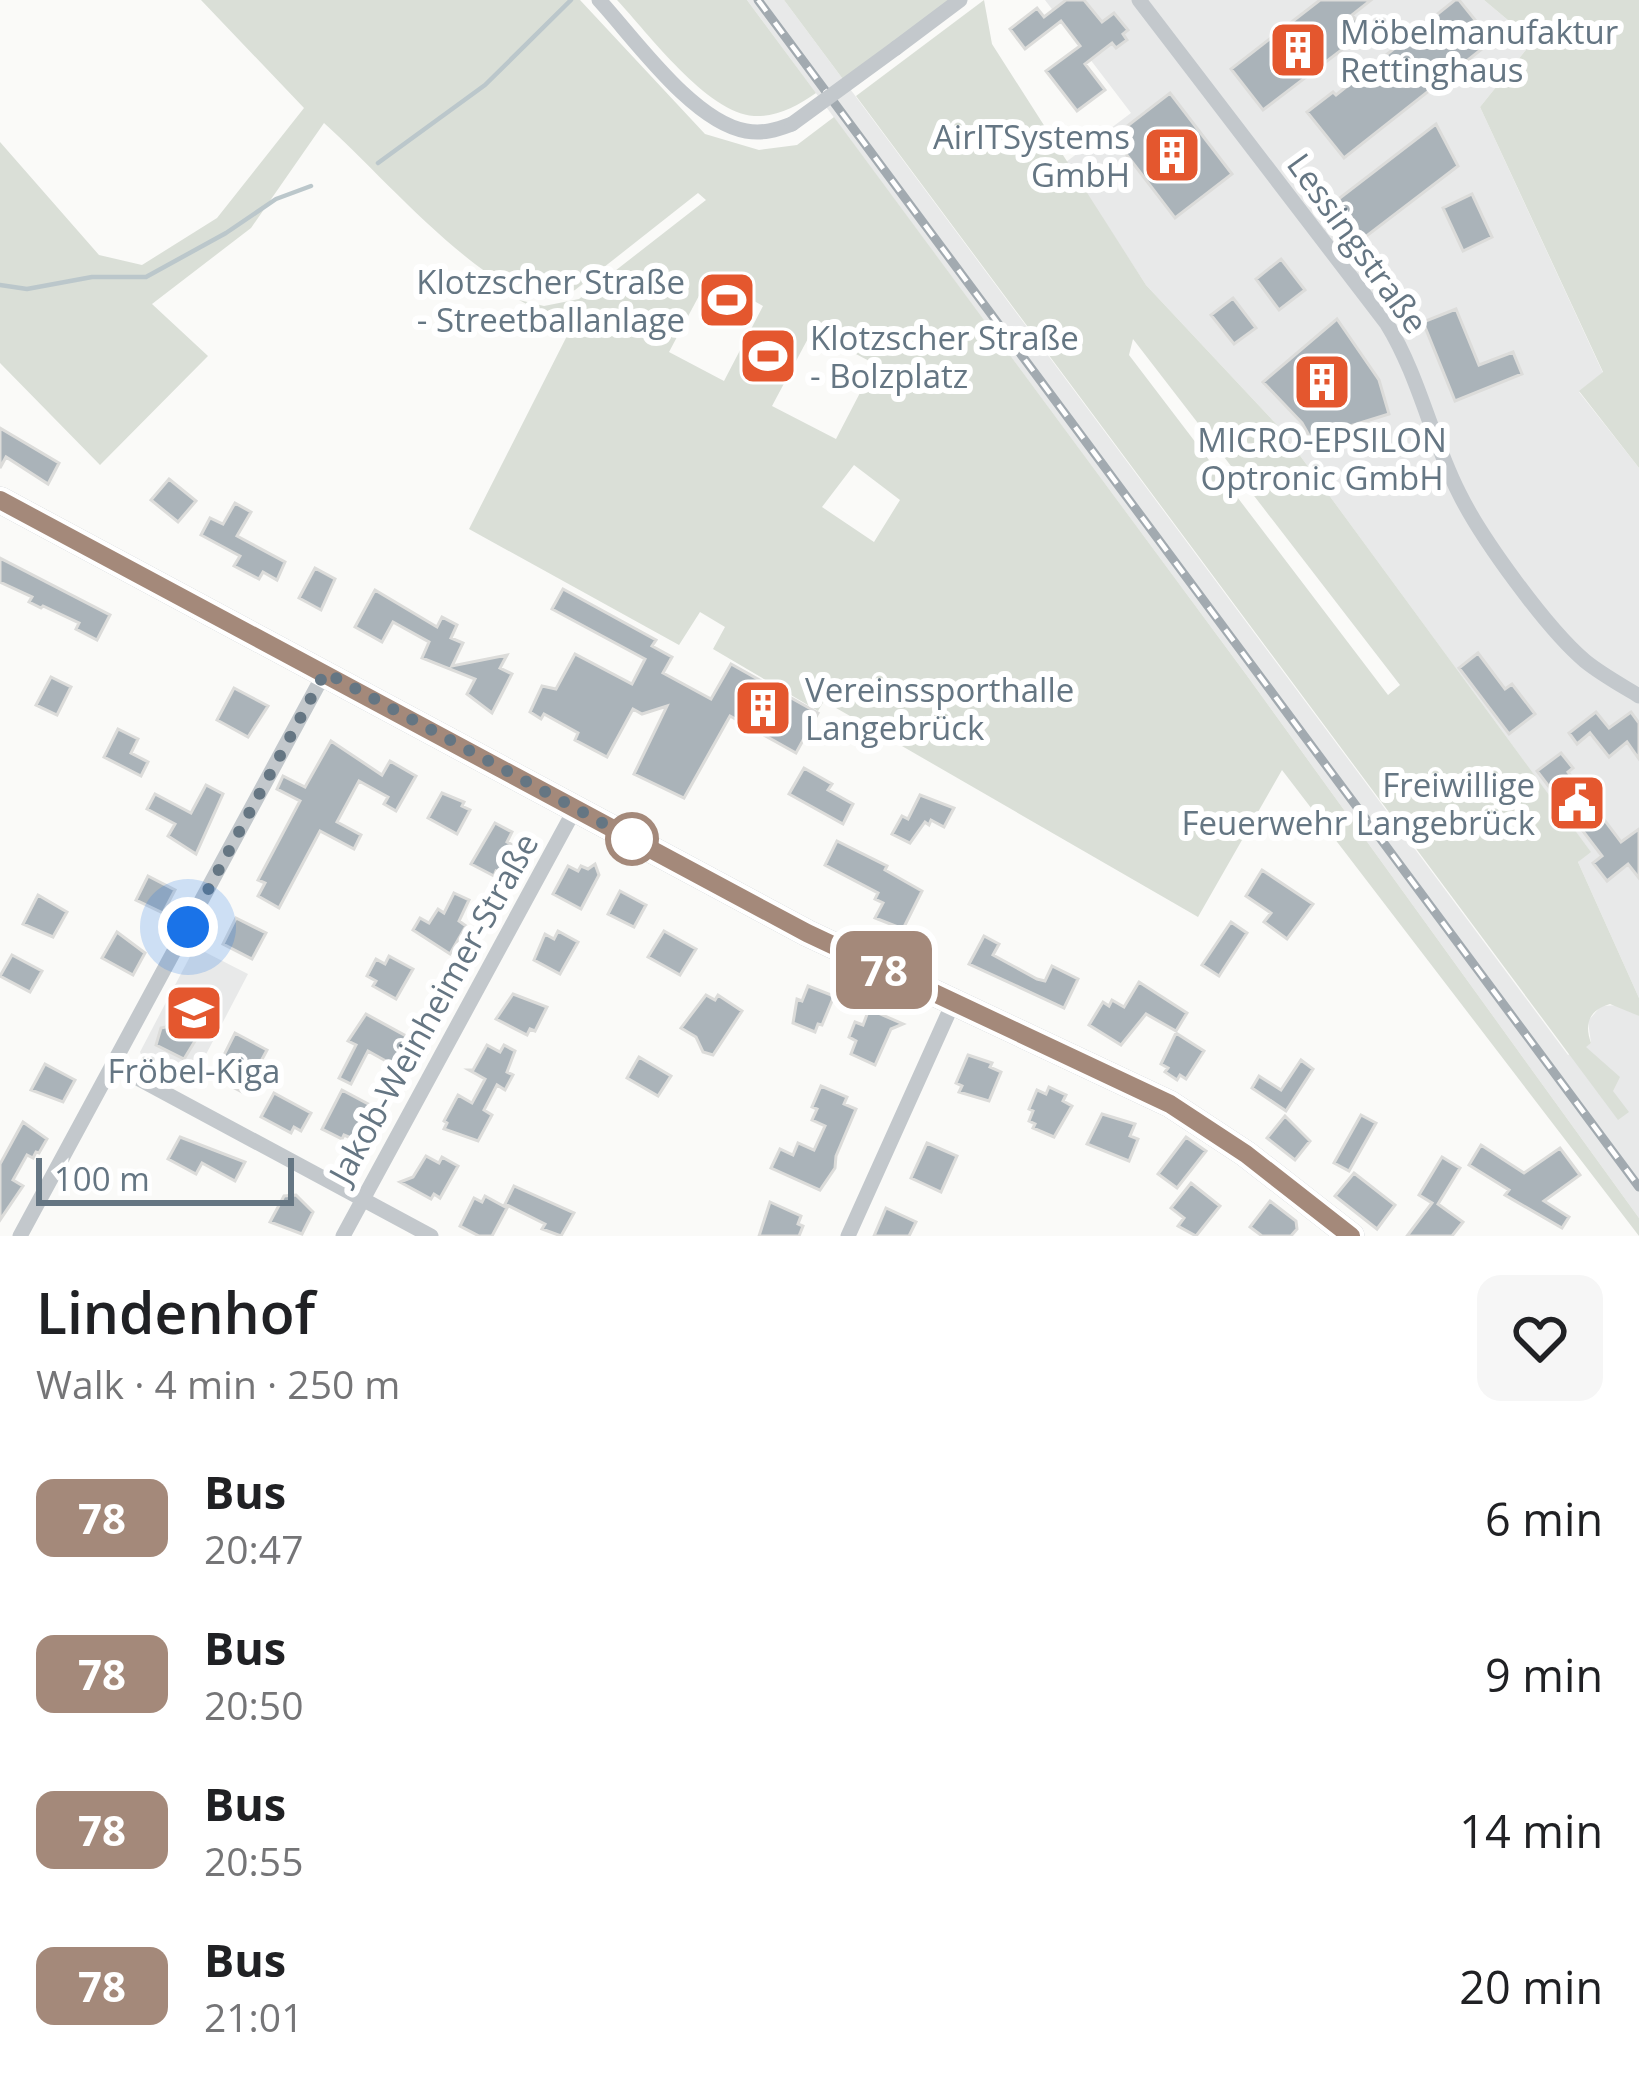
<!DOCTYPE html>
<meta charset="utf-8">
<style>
:root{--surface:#fff;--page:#f6f6f6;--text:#202124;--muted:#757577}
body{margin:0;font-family:"Open Sans",sans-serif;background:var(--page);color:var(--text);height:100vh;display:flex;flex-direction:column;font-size:45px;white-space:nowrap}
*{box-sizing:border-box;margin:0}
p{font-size:39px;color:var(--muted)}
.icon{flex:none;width:66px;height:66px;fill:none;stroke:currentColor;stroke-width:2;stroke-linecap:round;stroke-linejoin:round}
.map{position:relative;height:1236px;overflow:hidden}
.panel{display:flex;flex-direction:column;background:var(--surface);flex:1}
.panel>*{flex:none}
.badge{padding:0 24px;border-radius:18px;font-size:42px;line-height:78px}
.scale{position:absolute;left:36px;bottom:30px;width:258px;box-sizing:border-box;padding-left:12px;border:6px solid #657683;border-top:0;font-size:33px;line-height:42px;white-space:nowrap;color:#657683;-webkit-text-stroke:9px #fff;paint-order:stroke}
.you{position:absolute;width:60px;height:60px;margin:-30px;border:9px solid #fff;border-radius:50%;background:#1a73e8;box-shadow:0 0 0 18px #1a73e833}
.map>.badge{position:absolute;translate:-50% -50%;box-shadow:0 0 0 6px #fff}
.round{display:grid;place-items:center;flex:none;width:126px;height:126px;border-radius:24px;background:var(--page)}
.head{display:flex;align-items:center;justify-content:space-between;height:204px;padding:0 36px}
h1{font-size:57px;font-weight:600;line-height:90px}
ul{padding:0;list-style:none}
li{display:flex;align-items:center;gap:36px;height:156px;padding:0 36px}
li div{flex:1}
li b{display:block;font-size:45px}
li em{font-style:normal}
li .badge{min-width:132px;font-weight:700;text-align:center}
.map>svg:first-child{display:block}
.built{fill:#e8e9e9}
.green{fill:#dadfd7;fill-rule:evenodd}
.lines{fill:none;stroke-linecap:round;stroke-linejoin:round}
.stream{stroke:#bbc7cb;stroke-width:4.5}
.building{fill:#aab3b9;stroke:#dcdcda;stroke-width:3}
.secondary-casing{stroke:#b3babf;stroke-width:27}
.street{stroke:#c3c8cc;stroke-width:15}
.secondary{stroke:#fff;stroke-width:21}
.rail-casing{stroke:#a2aab0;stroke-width:9}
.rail{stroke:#fff;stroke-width:4.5;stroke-dasharray:14;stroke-linecap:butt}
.street-bridge{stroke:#c3c8cc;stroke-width:15}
.line-casing{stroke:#fff;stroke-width:27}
.line{stroke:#a4897a;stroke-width:18}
.walk{stroke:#657683;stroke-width:12;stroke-dasharray:0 21.6}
.stop-dot{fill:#fff;stroke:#a4897a;stroke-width:6}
.labels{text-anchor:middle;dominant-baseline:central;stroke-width:12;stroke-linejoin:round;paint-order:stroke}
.poi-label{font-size:33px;fill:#657683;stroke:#fff;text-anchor:start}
.street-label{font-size:33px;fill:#657683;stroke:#fff}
</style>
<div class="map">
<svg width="1639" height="1236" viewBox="0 0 1639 1236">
<rect width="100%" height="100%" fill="#fafaf8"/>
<path class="built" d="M 747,0 L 784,0 L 1568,1055 L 1591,1043 L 1588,1021 L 1601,1006 L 1619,1005 L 1639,1016 L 1639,1218 L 1248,677 Z
M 1045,0 L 1484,0 L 1533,41 L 1480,107 L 1603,373 L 1579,392 L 1639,468 L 1639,998 L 1578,862 L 1590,851 L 1279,427 L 1146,285 L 1066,162 L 1131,113 Z
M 195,947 L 248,974 L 190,1085 L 144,1061 L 140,1052 Z"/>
<path class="green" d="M 201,0 L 580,0 L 705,134 L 759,150 L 797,145 L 834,117 L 1248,677 L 1639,1218 L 1639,1236 L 1282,770 L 1198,917 L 824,701 L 818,711 L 713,649 L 725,627 L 700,612 L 679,645 L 469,529 L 571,328 L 519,300 L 544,306 L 579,299 L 706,200 L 698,193 L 575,290 C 559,297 547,300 530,295 C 467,276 375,168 324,123 L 251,228 L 152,304 L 208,356 L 100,465 L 0,363 L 0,142 L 99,255 L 142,265 L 217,218 L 304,108 ZM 709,277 L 717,282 L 706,304 L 736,320 L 747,297 L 763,306 L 724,381 L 669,352 ZM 812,331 L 875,364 L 836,439 L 772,406 ZM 854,465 L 900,500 L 874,542 L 822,507 Z
M 617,0 L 747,0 L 816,93 C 797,106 778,117 754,116 C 707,113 648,33 617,0 Z
M 784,0 L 955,0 L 845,82 Z
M 984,0 L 992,44 L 1146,285 L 1279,427 L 1591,852 L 1578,862 L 1639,998 L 1639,1016 L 1610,1004 C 1589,1010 1584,1024 1591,1043 L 1586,1047 L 1620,1077 L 1613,1091 L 1629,1112 L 1618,1120 L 856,96 ZM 1133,339 L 1400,685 L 1388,695 L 1129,355 Z
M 1484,0 L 1639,0 L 1639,468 L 1579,391 L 1603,372 L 1480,107 L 1533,41 Z"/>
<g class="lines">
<path class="stream" d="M 378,163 L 485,85 L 571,0
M 0,285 L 27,289 L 92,277 L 146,277 L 226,233 L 276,199 L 311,186"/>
</g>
<path class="building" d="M 1066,0 L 1084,0 L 1102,22 L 1114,13 L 1128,30 L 1123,34 L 1127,40 L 1116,48 L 1112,43 L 1085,64 L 1105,90 L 1077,111 L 1046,71 L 1080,46 L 1061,21 L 1025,49 L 1010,29 L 1037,8 L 1044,17 Z
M 1320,0 L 1371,0 L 1352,15 L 1365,32 L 1263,110 L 1231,69 Z
M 1455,0 L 1459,0 L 1492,41 L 1344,158 L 1307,112 L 1333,92 L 1336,95 Z
M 1170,93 L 1232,174 L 1175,218 L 1113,137 Z
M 1436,124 L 1458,166 L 1360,241 L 1332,204 Z
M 1472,194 L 1492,237 L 1463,251 L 1443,208 Z
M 1281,259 L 1305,290 L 1279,310 L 1256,279 Z
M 1233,298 L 1256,328 L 1234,344 L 1211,315 Z
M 1456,309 L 1479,365 L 1513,352 L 1522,374 L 1455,401 L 1423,322 Z
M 1337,319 L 1379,380 L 1389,414 L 1344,428 L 1315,446 L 1302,423 L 1263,382 Z
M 0,428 L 59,463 L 48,484 L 6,457 L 0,468 Z
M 169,479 L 196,501 L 178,522 L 151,500 Z
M 235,503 L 251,512 L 237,536 L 285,562 L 277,580 L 263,572 L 259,579 L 234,566 L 240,556 L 201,535 L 210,518 L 223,524 Z
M 0,558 L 110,615 L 97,640 L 76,629 L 79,623 L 43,606 L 41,608 L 29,602 L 32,597 L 0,582 Z
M 315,568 L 335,579 L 321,610 L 299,598 Z
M 563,589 L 656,640 L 652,646 L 672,657 L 663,673 L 711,699 L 731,664 L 818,713 L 796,753 L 730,716 L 684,798 L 634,774 L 667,706 L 642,714 L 633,709 L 607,757 L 575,740 L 578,733 L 544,714 L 541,719 L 530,712 L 542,686 L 556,689 L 575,654 L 632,684 L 645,659 L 552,609 Z
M 375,590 L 437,627 L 442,617 L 457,625 L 451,638 L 463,643 L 452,666 L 507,655 L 500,668 L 512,674 L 492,713 L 467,694 L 475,679 L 422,658 L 429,642 L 393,622 L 382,642 L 355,627 Z
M 1478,653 L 1505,689 L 1512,684 L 1535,714 L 1509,734 L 1459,668 Z
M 51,677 L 71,687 L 57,715 L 36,705 Z
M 234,688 L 268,706 L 248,737 L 217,720 Z
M 1596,712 L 1609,728 L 1631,712 L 1639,723 L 1639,759 L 1627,742 L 1609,757 L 1590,733 L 1577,744 L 1569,733 Z
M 118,729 L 138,739 L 131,753 L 148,762 L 141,776 L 104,757 Z
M 331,741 L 382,775 L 390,761 L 416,776 L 396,811 L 384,804 L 388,797 L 359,781 L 337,822 L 361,835 L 354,849 L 320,831 L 279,908 L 258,896 L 265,883 L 258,880 L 300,801 L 277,789 L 283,776 L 305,787 Z
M 1561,753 L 1573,768 L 1568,772 L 1621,842 L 1639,829 L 1639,878 L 1628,864 L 1607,881 L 1593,863 L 1602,856 L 1537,771 Z
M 804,768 L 832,784 L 828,790 L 853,804 L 843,824 L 789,794 Z
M 206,785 L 223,794 L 196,854 L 168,836 L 175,824 L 147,809 L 155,794 L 191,813 Z
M 442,793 L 464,802 L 462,806 L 470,810 L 457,834 L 428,818 Z
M 920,795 L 954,808 L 944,827 L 931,820 L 929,825 L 925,822 L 910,843 L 892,834 L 902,816 L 908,819 Z
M 495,823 L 512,832 L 507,842 L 516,847 L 503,874 L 496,871 L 494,876 L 471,864 Z
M 837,841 L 887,866 L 885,870 L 922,891 L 903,929 L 875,918 L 883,903 L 875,899 L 878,893 L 825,865 Z
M 595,864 L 599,875 L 581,909 L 553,894 L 568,866 L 578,871 L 581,866 L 588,869 Z
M 1262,870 L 1313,904 L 1287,939 L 1264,922 L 1271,913 L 1246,896 Z
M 148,876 L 175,890 L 163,913 L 136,900 Z
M 620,891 L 646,905 L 634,927 L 608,914 Z
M 454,893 L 469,900 L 459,921 L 466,926 L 450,954 L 413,930 L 420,918 L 429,923 L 438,909 L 444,913 Z
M 38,895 L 67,912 L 53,937 L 23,924 Z
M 236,918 L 266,933 L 252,959 L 223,944 Z
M 1231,922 L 1247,933 L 1219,976 L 1202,965 Z
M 558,931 L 578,942 L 560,974 L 534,960 L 545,934 L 554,939 Z
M 664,931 L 696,949 L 680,975 L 648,957 Z
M 117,932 L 145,953 L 133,975 L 102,958 Z
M 984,936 L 999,944 L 993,955 L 1037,979 L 1045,981 L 1052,966 L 1078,979 L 1064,1008 L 969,964 Z
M 12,955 L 42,971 L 30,992 L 0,976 Z
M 389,956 L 413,969 L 396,999 L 373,986 L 376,981 L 367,976 L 376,959 L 385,964 Z
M 1139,982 L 1187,1013 L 1176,1031 L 1146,1014 L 1121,1045 L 1089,1025 L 1103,1002 L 1109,1006 L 1112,1000 L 1124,1007 Z
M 808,986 L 834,996 L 822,1025 L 818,1024 L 815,1032 L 793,1023 L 797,999 L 802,1001 Z
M 513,994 L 547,1007 L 535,1031 L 530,1029 L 527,1035 L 496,1019 Z
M 706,995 L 715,1000 L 718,995 L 742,1011 L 713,1055 L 703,1052 L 696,1037 L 681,1028 Z
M 176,1008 L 206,1023 L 184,1059 L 156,1045 L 161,1028 L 166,1027 Z
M 869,1009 L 903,1024 L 891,1029 L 875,1065 L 851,1054 L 856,1041 L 849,1037 L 855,1022 L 863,1025 Z
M 366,1014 L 406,1036 L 393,1065 L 368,1051 L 351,1084 L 339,1078 L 356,1045 L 348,1041 Z
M 235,1033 L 267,1050 L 244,1093 L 219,1080 L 230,1060 L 223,1057 Z
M 1176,1033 L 1204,1051 L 1186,1079 L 1180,1075 L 1177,1080 L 1165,1072 L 1168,1068 L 1161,1064 Z
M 487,1045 L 500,1052 L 504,1045 L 515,1051 L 507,1072 L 513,1075 L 505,1090 L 497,1085 L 484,1110 L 492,1115 L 478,1141 L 444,1129 L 447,1123 L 444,1121 L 458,1095 L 472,1103 L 485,1079 L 469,1070 L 473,1070 Z
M 968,1055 L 992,1063 L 990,1067 L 1001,1072 L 989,1101 L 959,1092 L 962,1086 L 956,1083 Z
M 639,1057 L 671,1076 L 658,1096 L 627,1078 Z
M 1301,1060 L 1313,1069 L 1286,1111 L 1252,1088 L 1259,1076 L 1281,1090 Z
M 45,1064 L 75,1080 L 63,1102 L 31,1090 Z
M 821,1086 L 847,1097 L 844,1104 L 856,1109 L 836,1156 L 835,1168 L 820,1190 L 771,1168 L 780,1149 L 793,1155 L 798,1143 L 814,1150 L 825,1126 L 812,1120 L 817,1109 L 812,1107 Z
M 1049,1087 L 1066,1095 L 1063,1101 L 1072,1106 L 1054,1137 L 1033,1128 L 1035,1124 L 1029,1121 L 1033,1111 L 1029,1109 L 1037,1090 L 1046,1094 Z
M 342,1090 L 370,1105 L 362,1128 L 358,1125 L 351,1138 L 344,1135 L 342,1139 L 322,1129 Z
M 274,1093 L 311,1113 L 301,1131 L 294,1127 L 291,1133 L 261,1117 Z
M 1102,1114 L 1135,1124 L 1130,1136 L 1138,1139 L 1129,1161 L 1087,1144 Z
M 1361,1115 L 1376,1123 L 1349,1171 L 1334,1163 Z
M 1285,1116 L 1310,1141 L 1295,1160 L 1267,1138 Z
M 23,1122 L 47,1139 L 39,1153 L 36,1152 L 33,1158 L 27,1155 L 13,1180 L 23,1186 L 0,1220 L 0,1164 Z
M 180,1137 L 245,1162 L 235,1181 L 202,1163 L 196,1174 L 168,1159 Z
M 1186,1137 L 1206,1151 L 1177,1188 L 1158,1174 Z
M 927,1143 L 957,1156 L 941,1192 L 911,1178 Z
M 1481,1145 L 1524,1173 L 1560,1148 L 1580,1175 L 1544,1201 L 1569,1217 L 1562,1228 L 1505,1195 L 1509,1190 L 1469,1165 Z
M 426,1156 L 439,1163 L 442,1157 L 458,1166 L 440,1198 L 434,1194 L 431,1199 L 400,1182 L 413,1177 Z
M 1442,1157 L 1460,1168 L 1438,1204 L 1463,1222 L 1452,1236 L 1407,1236 L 1432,1203 L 1419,1195 Z
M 1354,1173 L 1395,1205 L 1377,1229 L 1335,1196 Z
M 1191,1183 L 1220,1206 L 1196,1236 L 1178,1226 L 1184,1218 L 1171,1208 Z
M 514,1186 L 574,1213 L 561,1236 L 542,1229 L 545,1224 L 505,1204 Z
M 296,1195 L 313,1212 L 302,1234 L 270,1222 L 284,1196 Z
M 485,1196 L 507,1208 L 492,1236 L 479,1236 L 460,1226 L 474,1198 L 482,1202 Z
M 1270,1201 L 1296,1221 L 1297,1229 L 1291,1236 L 1262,1236 L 1250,1227 Z
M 770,1202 L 801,1216 L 798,1224 L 803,1226 L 799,1236 L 759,1236 Z
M 886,1208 L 916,1222 L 909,1236 L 874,1236 Z"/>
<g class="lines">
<g class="secondary-casing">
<path id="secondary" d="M 0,500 L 807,933 L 1170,1104 L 1246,1154 L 1351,1236"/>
</g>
<path class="street" d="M 599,0 C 634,38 693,122 746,131 C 763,134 776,130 792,124
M 1139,0 L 1387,324 C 1419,376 1431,438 1459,493 C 1481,538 1547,629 1585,661 C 1601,674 1621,685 1639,696
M 896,48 L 960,0
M 113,1065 L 431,1236
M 20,1236 L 325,672
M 343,1236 L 575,809
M 848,1236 L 953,1003"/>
<use href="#secondary" class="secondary"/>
<g class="rail-casing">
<path id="rail" d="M 758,0 L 1639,1187"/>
</g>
<use href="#rail" class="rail"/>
<path class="street-bridge" d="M 792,124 L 896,48"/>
</g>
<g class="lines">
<g class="line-casing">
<path id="line" d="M 0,500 L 807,933 L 1170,1104 L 1246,1154 L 1351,1236"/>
</g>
<use href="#line" class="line"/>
<path class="walk" d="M 188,927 L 325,672 L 632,839"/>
</g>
<defs>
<g id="building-square" transform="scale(3)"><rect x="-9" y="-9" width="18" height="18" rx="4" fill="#e4572e" stroke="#fff"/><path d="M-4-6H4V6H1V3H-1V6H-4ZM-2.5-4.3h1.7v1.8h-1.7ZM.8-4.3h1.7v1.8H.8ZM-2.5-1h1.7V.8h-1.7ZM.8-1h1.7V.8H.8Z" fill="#fff"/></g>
<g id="stadium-square" transform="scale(3)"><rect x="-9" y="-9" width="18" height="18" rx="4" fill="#e4572e" stroke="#fff"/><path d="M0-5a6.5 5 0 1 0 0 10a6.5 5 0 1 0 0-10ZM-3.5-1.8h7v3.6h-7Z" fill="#fff"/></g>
<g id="civic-square" transform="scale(3)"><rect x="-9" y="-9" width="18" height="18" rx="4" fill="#e4572e" stroke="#fff"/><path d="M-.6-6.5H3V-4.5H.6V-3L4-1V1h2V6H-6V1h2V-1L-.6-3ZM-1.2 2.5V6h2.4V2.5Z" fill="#fff"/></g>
<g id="school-square" transform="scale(3)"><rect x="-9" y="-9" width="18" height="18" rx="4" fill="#e4572e" stroke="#fff"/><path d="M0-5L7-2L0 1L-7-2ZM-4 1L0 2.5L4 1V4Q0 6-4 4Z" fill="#fff"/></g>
</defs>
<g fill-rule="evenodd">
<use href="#building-square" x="1298" y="50"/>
<use href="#building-square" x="1172" y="155"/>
<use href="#stadium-square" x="727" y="300"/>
<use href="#stadium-square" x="768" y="356"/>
<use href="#building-square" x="1322" y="382"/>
<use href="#building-square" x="763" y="708"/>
<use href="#civic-square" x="1577" y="803"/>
<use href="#school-square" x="194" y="1013"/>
</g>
<circle class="stop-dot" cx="632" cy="839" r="24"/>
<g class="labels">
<g class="poi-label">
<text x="1340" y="31">Möbelmanufaktur<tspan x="1340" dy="38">Rettinghaus</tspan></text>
<text x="1130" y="136" text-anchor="end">AirITSystems<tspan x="1130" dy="38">GmbH</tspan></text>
<text x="685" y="281" text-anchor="end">Klotzscher Straße<tspan x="685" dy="38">- Streetballanlage</tspan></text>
<text x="810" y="337">Klotzscher Straße<tspan x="810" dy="38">- Bolzplatz</tspan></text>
<text x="1322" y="439" text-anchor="middle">MICRO-EPSILON<tspan x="1322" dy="38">Optronic GmbH</tspan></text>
<text x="805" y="689">Vereinssporthalle<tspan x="805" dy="38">Langebrück</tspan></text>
<text x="1535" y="784" text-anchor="end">Freiwillige<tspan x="1535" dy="38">Feuerwehr Langebrück</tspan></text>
<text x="194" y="1070" text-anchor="middle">Fröbel-Kiga</text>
</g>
<g class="street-label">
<text transform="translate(1358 243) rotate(54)">Lessingstraße</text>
<text transform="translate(433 1008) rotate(-61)">Jakob-Weinheimer-Straße</text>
</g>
</g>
</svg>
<div class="scale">100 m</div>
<div class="you" style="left:188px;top:927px"></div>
<b class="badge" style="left:884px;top:970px;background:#a4897a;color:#fff">78</b>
</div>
<section class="panel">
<div class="head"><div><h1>Lindenhof</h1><p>Walk · 4 min · 250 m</p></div><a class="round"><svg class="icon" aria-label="heart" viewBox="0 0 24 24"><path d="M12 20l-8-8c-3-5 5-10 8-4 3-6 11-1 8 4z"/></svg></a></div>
<ul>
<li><span class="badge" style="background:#a4897a;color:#fff">78</span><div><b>Bus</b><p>20:47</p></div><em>6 min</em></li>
<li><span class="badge" style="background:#a4897a;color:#fff">78</span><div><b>Bus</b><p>20:50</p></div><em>9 min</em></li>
<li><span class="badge" style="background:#a4897a;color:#fff">78</span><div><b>Bus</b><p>20:55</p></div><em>14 min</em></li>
<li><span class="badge" style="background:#a4897a;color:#fff">78</span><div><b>Bus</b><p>21:01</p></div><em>20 min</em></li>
</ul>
</section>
